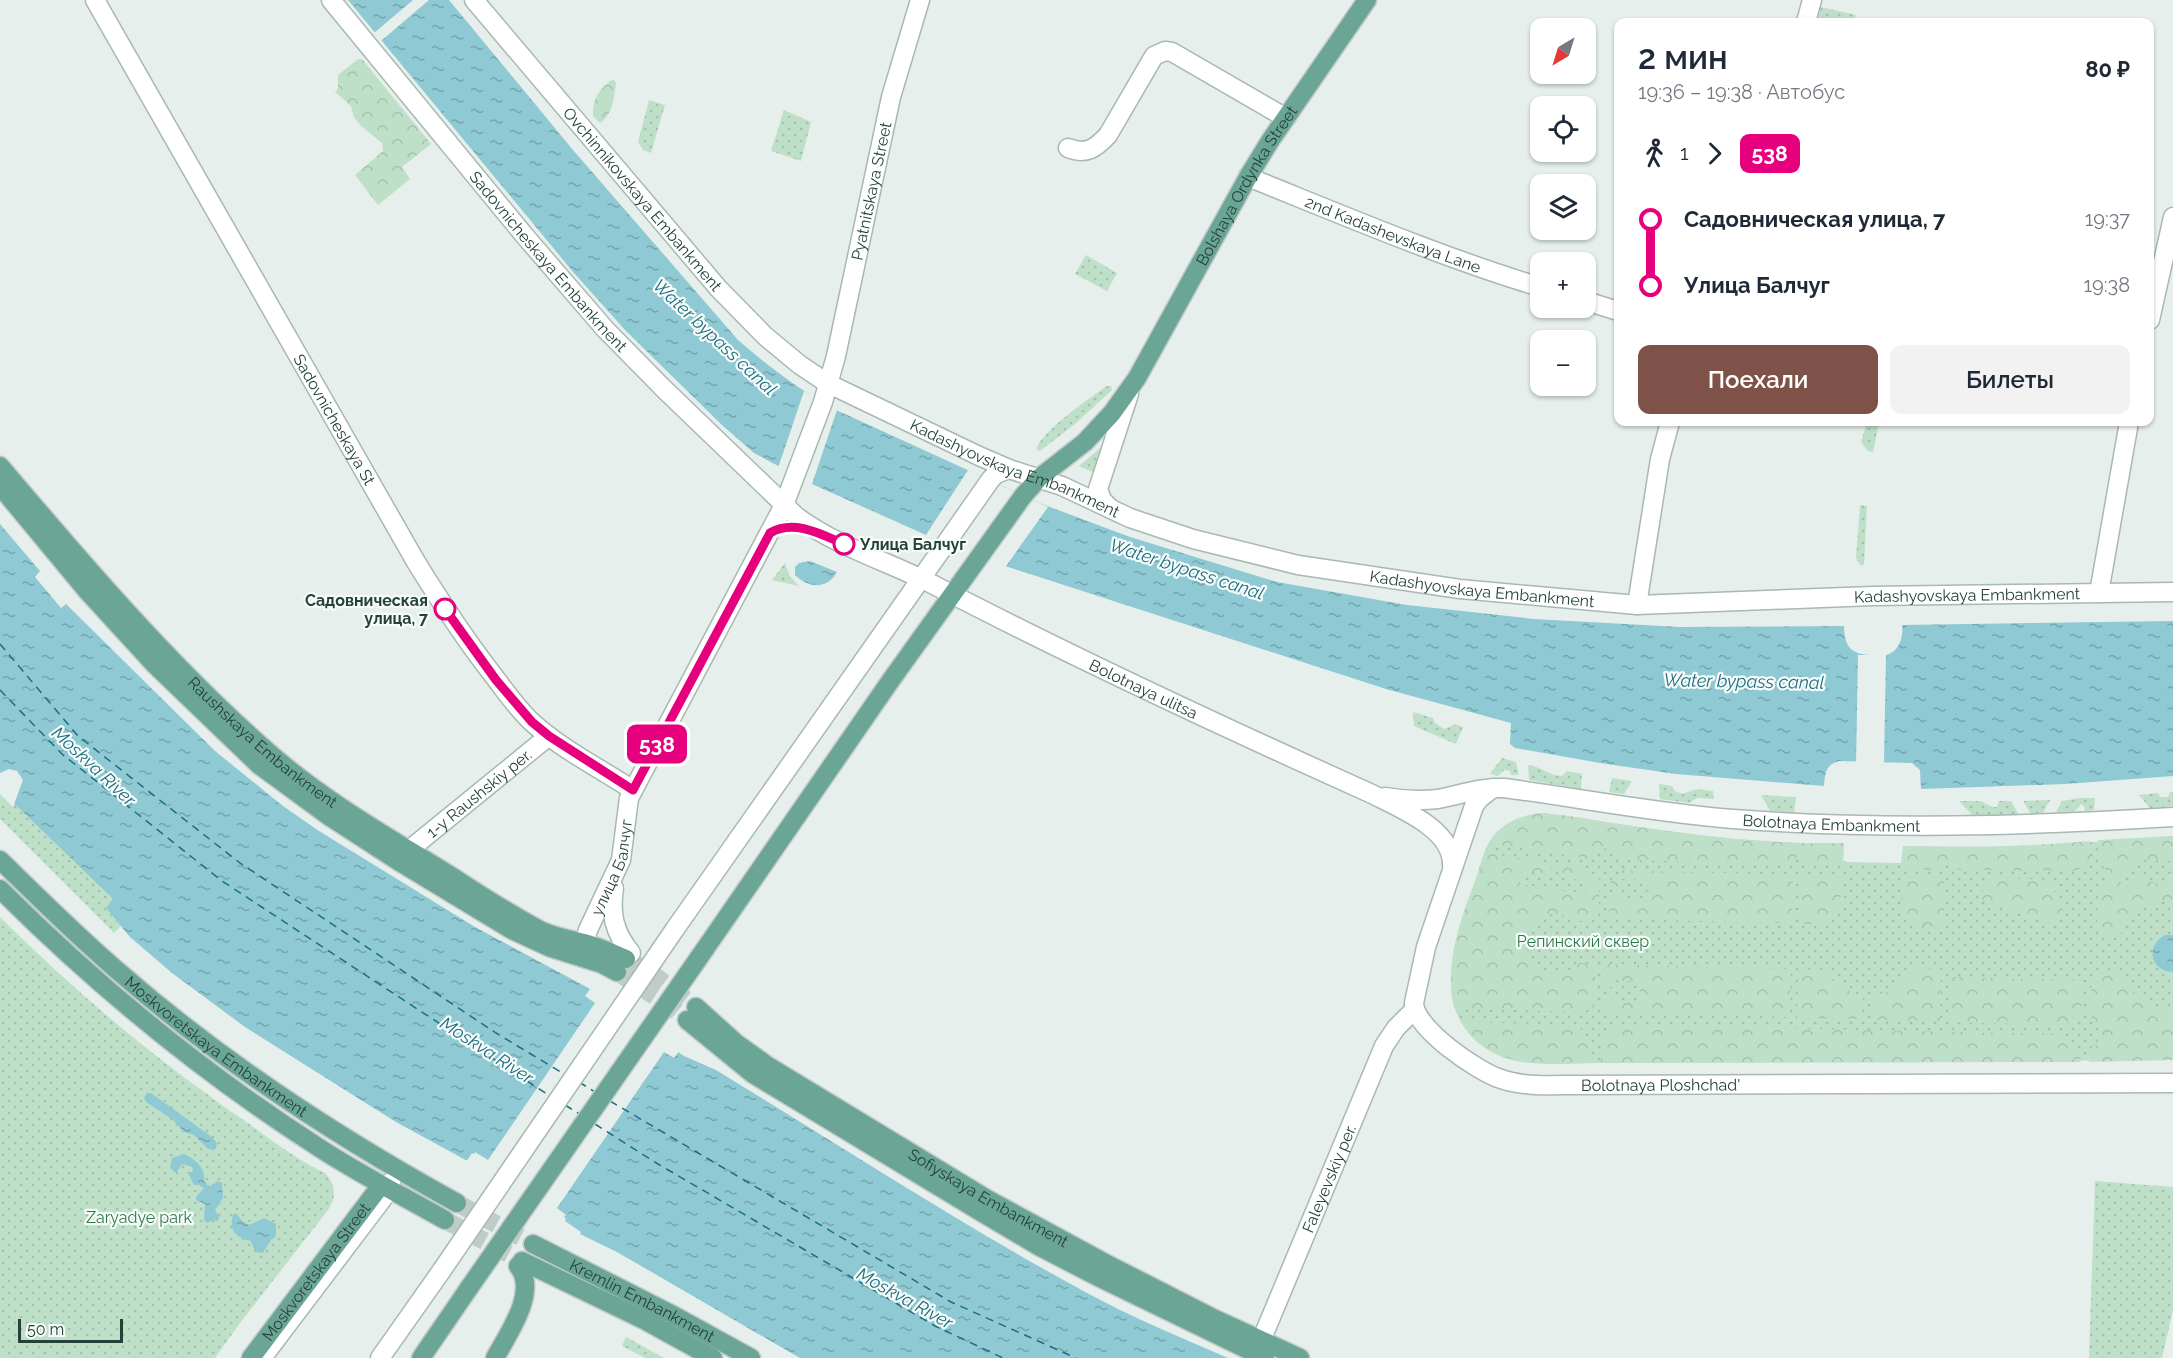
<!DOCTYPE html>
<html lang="ru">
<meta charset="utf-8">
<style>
:root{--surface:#fff;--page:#f2f2f3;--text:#1f2937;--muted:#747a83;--accent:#7f5249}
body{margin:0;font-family:Raleway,sans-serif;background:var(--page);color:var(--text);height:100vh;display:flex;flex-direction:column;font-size:22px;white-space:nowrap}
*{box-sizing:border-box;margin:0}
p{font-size:20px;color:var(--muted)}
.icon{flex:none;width:33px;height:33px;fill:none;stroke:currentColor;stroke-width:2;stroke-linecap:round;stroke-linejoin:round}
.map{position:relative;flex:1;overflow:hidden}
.drawer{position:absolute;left:1614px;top:18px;width:540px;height:408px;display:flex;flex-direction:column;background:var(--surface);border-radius:12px;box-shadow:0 2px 4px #0004}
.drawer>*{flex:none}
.badge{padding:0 12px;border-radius:9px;font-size:21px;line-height:39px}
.needle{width:39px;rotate:218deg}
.fabs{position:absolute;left:1530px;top:18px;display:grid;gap:12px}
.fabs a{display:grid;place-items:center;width:66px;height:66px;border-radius:12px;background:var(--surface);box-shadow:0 2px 4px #0004;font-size:30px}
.scale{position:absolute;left:18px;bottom:15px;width:105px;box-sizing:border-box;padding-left:6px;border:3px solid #24423a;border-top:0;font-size:16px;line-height:21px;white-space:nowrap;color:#24423a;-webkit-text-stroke:4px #f7fbf9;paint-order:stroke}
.map>.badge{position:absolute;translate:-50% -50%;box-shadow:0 0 0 3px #fff}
.legs{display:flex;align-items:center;gap:9px;height:66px;padding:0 24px;font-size:20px}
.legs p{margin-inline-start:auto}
.head{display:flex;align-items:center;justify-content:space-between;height:102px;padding:0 24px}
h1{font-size:33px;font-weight:600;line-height:45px}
.action{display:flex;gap:12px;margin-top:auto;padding:12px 24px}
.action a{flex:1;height:69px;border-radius:12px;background:var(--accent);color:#fff;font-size:24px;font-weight:600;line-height:69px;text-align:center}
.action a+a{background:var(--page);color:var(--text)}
ul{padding:0 24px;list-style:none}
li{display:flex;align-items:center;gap:21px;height:66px;font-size:22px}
li i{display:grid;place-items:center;width:9px;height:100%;margin:0 8px;background:currentColor}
li i::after{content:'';width:15px;height:15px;margin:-8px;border:4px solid;border-radius:50%;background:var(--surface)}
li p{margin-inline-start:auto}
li:first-child i{background:linear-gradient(#0000 50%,currentColor 0)}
li:last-child i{background:linear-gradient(currentColor 50%,#0000 0)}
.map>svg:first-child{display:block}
.grass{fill:url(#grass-dots)}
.forest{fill:url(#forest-crowns)}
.water{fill:url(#water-ripples)}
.pier{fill:#e6efeb}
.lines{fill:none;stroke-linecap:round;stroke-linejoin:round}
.ferry{stroke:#1c6f80;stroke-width:1.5;stroke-dasharray:8 6;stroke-linecap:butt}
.major-tunnel{stroke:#bfccc8;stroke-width:18;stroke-dasharray:18 9;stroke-linecap:butt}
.minor-casing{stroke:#a8b8b2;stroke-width:21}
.major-casing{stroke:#c2cac8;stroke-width:21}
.minor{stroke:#fff;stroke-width:18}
.major{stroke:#6aa596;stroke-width:18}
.minor-bridge-casing{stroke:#a8b8b2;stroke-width:21;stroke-linecap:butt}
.major-bridge-casing{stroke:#c2cac8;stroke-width:21;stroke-linecap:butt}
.minor-bridge{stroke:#fff;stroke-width:18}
.major-bridge{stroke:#6aa596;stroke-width:18}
.line-1-casing{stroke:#fff;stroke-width:14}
.line-1{stroke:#e6007e;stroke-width:9}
.stop-1-dot{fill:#fff;stroke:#e6007e;stroke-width:3}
.labels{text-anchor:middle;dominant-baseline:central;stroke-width:4.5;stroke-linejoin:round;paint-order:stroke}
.street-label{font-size:16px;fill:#24423a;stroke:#f7fbf9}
.stop-label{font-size:16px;font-weight:bold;fill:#24423a;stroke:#f7fbf9;text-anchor:start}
.park-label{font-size:16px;fill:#2d7a4b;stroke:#f7fbf9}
.water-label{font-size:18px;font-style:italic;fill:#1c6f80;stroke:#f7fbf9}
</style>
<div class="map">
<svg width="2173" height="1358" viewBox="0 0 2173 1358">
<defs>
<pattern id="grass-dots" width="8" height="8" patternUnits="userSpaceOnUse" patternTransform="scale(1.5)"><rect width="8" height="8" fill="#bfe0c8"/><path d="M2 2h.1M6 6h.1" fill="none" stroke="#a4c1ad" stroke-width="1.8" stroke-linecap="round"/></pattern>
<pattern id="forest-crowns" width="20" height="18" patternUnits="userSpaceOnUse" patternTransform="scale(1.5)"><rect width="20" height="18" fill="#bfe0c8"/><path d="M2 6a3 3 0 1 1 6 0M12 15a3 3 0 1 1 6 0" fill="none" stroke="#a4c1ad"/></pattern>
<pattern id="water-ripples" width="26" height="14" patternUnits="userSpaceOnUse" patternTransform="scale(1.5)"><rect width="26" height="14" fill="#8ec9d4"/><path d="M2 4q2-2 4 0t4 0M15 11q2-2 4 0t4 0" fill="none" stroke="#74a5ad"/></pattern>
</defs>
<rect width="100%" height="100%" fill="#e6efeb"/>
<path class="grass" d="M 1821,7 L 1856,15 L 1854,22 L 1817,22 Z
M 649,100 L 665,105 L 651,153 L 643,150 L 638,142 Z
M 784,110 L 811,122 L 801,161 L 771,151 Z
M 1086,255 L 1117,273 L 1107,291 L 1075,274 Z
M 1107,386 L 1111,386 L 1112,390 L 1075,424 L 1040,451 L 1036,450 C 1040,432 1091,397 1107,386 Z
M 1867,422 L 1879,422 L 1873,452 L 1868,451 L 1861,442 Z
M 1106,443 L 1097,474 L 1079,466 Z
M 1860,505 L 1867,506 L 1864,565 L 1860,565 L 1856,558 Z
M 785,563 L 789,575 L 799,586 L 772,580 Z
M 1413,712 L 1433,718 L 1435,723 L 1444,729 L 1455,724 L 1463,727 L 1456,744 L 1414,726 Z
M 1502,758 L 1516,762 L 1519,775 L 1511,775 L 1510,771 L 1504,770 L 1498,776 L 1490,774 Z
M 1528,765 C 1541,766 1549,776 1562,776 L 1567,771 L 1582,774 L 1581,789 L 1529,780 Z
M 1612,778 L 1632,781 L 1624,794 L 1609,792 Z
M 1659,784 L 1672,786 L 1675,791 L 1682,794 L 1697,789 L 1713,791 L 1714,799 L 1697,798 L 1689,803 L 1660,799 Z
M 0,790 L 114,900 L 106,908 L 121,926 L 114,933 L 0,819 Z
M 2170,792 L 2173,792 L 2173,806 L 2150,808 L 2139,795 L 2157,793 L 2161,797 L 2168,797 Z
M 1761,795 L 1796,797 L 1794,813 L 1770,811 Z
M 2080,798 L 2095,798 L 2094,810 L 2085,811 L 2084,806 L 2081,804 L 2074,812 L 2056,812 L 2062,801 Z
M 2050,800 L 2043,813 L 2031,814 L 2023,801 Z
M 1959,801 L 1980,801 L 1993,807 L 1997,807 L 1999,801 L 2011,801 L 2019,815 L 1974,817 Z
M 1541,813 C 1567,815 1593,820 1619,824 C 1693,835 1769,845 1844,843 L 1843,861 L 1848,862 L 1901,863 L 1903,846 C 1949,847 1995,849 2040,846 C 2085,843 2129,839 2173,836 L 2173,1060 L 1601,1063 C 1571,1063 1520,1069 1494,1053 C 1426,1014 1454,945 1474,886 C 1480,868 1484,842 1500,829 C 1512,819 1526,815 1541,813 Z
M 0,917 C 75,992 157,1061 245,1121 C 270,1139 297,1160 325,1173 C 336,1185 337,1197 328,1210 L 240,1323 L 215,1358 L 0,1358 Z
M 2095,1181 L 2173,1187 L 2173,1310 L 2162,1358 L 2089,1358 Z
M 626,1337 L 664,1358 L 645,1358 L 622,1346 Z"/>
<path class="forest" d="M 358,59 L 362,59 L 431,144 L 402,167 L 410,179 L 378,205 L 355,175 L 383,151 L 382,143 L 361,126 L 354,117 L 351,106 L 335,92 L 338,88 L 338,75 Z
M 613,79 L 616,83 C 614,97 613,115 600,123 L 593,116 C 592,99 599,89 613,79 Z
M 1541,813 C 1567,815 1593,820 1619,824 C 1693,835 1769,845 1844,843 L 1843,864 L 1808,865 C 1806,859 1801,856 1794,858 L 1790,864 L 1621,860 C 1615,845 1598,845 1591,859 L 1489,843 C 1503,824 1518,816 1541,813 Z
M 2173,836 L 2173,861 L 2135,860 L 2133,863 L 2130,874 L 2123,874 L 2118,879 L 2123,885 L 2126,886 L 2139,878 L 2164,886 L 2167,876 L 2173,870 L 2173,899 C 2146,902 2132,913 2119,937 L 2105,936 L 2101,930 L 2097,928 L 2098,890 C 2110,882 2110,870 2098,862 L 2098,840 Z
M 2090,841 L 2090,861 L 2082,864 L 2078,871 L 1959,870 L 1954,864 L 1946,862 L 1936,870 L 1901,869 L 1903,846 C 1966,847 2027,847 2090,841 Z
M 1485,853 L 1552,863 L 1550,875 L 1522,871 L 1520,884 L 1586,894 L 1588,881 L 1558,877 L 1560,864 L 1589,868 L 1593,874 L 1600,880 L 1598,920 C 1591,920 1581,922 1575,920 C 1565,916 1559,912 1548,915 C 1502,928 1537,1002 1580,963 L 1596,964 L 1594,1007 L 1584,1012 L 1454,1008 C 1442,954 1468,903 1485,853 Z
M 1621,870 L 1793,875 L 1792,923 L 1608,919 L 1610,896 L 1619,896 L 1620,902 L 1647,902 L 1648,880 L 1621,879 L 1620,887 L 1610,886 L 1611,880 L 1615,878 Z
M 1800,875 L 1841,875 L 1840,911 L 1828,925 L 1800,924 Z
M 1903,877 L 1944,877 L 1944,928 L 1913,927 L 1911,920 L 1901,907 Z
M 1989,878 L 2056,880 L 2058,883 L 2055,892 L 2064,912 L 2061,919 L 2051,923 L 2029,917 L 1982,899 L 1982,892 Z
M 1604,964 L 1791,969 L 1790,1017 L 1608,1012 L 1603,1009 L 1603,997 L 1612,997 L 1612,1003 L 1639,1003 L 1640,982 L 1613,980 L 1612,987 L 1604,987 Z
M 1912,968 L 1941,969 L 1940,1021 L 1873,1020 L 1873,995 C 1891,993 1904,985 1912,968 Z
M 1798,969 L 1828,970 C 1834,984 1848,992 1863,995 L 1862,1019 L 1797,1018 Z
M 2099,971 L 2118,971 C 2130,994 2146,1009 2173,1009 L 2173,1060 L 2089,1062 L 2089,1049 L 2095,1046 L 2101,1036 L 2099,1024 L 2089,1015 L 2092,979 L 2098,975 Z
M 1949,977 L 2082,980 L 2081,1014 L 2072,1018 L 2066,1025 L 1948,1022 Z
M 1461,1022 L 1579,1025 L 1584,1036 L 1592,1040 L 1592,1063 C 1544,1062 1489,1071 1461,1022 Z
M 1613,1025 L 2065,1034 L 2072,1044 L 2081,1049 L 2080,1062 L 1601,1063 L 1602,1039 L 1608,1036 Z"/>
<path class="water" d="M 348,0 L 449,0 L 573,150 L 738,340 C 768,366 799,390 834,409 L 1042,504 L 1130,537 L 1277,582 L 1407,605 L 1534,619 L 1680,627 L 1844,626 C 1844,647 1852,655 1872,655 C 1876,655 1882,656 1886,655 C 1899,652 1904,636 1902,625 L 2173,621 L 2173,776 L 2065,784 L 1921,789 L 1920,770 L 1912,763 L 1839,761 C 1825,765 1825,774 1824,786 L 1676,774 L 1600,763 L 1515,748 L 1510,744 L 1511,723 L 1386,689 L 1005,566 L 926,535 L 812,484 L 754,453 L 722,425 L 625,330 L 574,273 Z
M 0,524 L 40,571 L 35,577 L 61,608 L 66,604 L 215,751 L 283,806 L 319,831 L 475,927 L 592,990 L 590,994 L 684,1056 L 716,1070 C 839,1145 960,1224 1087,1293 C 1133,1318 1180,1337 1228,1358 L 800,1358 L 617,1252 L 580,1234 L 581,1232 L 486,1167 L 484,1170 L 396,1122 L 245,1027 L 172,973 L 130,937 L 106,908 L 113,899 L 0,790 Z
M 810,561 L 837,572 C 827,590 808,588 795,575 L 795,567 L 799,563 Z
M 2165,935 L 2173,935 L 2173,972 C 2150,972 2145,945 2165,935 Z
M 147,1093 L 151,1093 L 212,1137 L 217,1143 L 216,1149 L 208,1149 L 194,1135 L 184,1132 L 173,1120 L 146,1102 L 144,1098 Z
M 184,1154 C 195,1159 206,1168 204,1181 L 207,1185 L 212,1186 L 217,1181 L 222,1183 L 223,1198 L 215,1210 L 219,1217 L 218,1221 L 213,1220 L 207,1223 L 204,1220 L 205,1204 L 196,1200 L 196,1197 L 204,1188 L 200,1185 L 194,1185 L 189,1175 L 193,1170 L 192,1167 L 182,1164 L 176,1173 L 170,1168 L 172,1158 Z
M 236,1213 L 242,1221 L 249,1225 L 264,1218 L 276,1224 L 276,1236 L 271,1240 L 263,1253 L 255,1252 L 251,1241 C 237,1238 228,1231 233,1215 Z"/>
<path class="pier" d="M 413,0 L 429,0 L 381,41 L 374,33 Z
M 804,391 L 837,410 L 811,487 L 777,471 Z
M 968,470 L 1048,507 L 1004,569 L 924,538 Z
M 1858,655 L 1886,655 L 1884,765 L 1856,765 Z
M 9,769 L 17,771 L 23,780 L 13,807 L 0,794 L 0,773 Z
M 592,986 L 595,989 L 594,993 L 680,1050 L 674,1058 L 664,1052 L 557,1208 L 566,1215 L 564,1217 L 566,1219 L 563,1224 L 486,1171 L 482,1173 L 467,1165 L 468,1163 L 466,1162 L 472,1153 L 474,1154 L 475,1152 L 488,1160 L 595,1003 L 585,996 Z"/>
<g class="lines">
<path class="ferry" d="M 0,644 L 78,736 L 240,863 L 496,1033 L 564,1074
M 0,690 L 62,754 L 222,881 L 550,1096
M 579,1082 L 595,1092
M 610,1101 L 951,1302 L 1076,1358
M 565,1105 L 581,1115
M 595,1124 L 658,1164 L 935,1326 L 1003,1358"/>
<path class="major-tunnel" d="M 626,959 L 652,974 L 696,1007
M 617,972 L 669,1005 L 687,1020
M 457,1203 L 533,1244
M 445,1220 L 522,1261"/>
<g class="minor-casing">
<g id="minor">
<path id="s1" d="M 95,0 L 416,562 C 440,601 465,639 493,675 C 506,692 518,710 534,724 C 563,750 601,769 633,790"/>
<path id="s2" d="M 331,0 L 524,235 L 605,329 L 664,389 L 797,517 C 838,547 887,561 932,584 C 1076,659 1223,727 1372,794 C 1399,808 1453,829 1452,865"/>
<path id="s3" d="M 474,0 L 718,288 L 765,336 L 800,365 L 827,383 L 979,456 L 1009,469 L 1062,486 L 1130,518 L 1193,539 L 1298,565 L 1460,589 L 1637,605 L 1873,596 L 2173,592"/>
<path d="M 1806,22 L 1812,0"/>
<path d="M 1068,148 C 1086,155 1095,149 1108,135 L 1154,56 L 1165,51 L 1172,52 L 1286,118"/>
<path id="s4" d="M 1248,177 C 1345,216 1441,257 1540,287"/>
<path d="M 1586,301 L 1618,311"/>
<path d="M 2150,320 L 2173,217"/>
<path d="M 1111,509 L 1102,500 L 1098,489 L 1129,394"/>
<path d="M 2099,593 L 2129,422"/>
<path d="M 1637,605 L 1660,459 L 1670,422"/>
<path id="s5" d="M 1493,788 L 1479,799 L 1474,806 L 1426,947 L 1414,1003 C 1415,1029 1477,1071 1501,1079 C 1524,1087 1551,1085 1575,1085 L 2173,1083"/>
<path id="s6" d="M 1385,797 C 1403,800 1420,801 1438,799 C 1460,795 1480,787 1504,788 C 1580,798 1656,813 1733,819 C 1880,830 2026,826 2173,817"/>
<path id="s7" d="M 409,850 L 549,736"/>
<path d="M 614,888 C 610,914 614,932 631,953"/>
<path d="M 675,929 L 991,479 L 996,474 L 1009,469"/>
<path id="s8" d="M 580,957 L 588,930 L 621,860 L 629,798 L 784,505 L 823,402 L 836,356 L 891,97 L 920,0"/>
<path id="s9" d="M 1256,1353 L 1384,1046 L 1396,1028 L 1414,1010"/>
<path d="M 262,1358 L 390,1189 L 391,1182"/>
<path d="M 380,1358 L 442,1270"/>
</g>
</g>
<g class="major-casing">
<g id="major">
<path id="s10" d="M 0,466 C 84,565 169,665 267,751 C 320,798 383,834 443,871 C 475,891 507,913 540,930 C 554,937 569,939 584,943 C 599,947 612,953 626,959"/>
<path d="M 0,486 L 88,592 L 154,664 L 259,765 L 330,817 L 398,861 L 512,930 L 551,948 L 602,964 L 617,972"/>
<path id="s11" d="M 0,860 C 39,898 78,937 119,972 C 222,1062 337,1137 457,1203"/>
<path d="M 0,889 C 97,986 203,1073 318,1147 C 359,1174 403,1196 445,1220"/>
<path id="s12" d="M 705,949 L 891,680 L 1023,496 L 1039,478 L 1085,442 L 1112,413 L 1137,378 L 1248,177 L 1270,141 L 1367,0"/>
<path id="s13" d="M 696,1007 L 736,1043 L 768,1066 L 987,1199 L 1105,1263 L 1215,1319 L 1300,1358"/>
<path d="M 687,1020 L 753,1074 L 981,1212 L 1040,1247 L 1100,1278 L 1265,1358"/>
<path id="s14" d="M 533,1244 L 671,1314 L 751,1358"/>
<path d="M 522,1261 L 646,1321 L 713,1358"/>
<path id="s15" d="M 251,1358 L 381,1185"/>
<path d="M 421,1358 L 469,1288"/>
<path d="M 495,1358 C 508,1334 539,1291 518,1266"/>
</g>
</g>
<use href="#minor" class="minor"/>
<use href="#major" class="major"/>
<g class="minor-bridge-casing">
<path id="minor-bridge" d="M 442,1270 L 675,929"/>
</g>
<g class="major-bridge-casing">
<path id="major-bridge" d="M 469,1288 L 705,949"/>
</g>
<use href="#minor-bridge" class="minor-bridge"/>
<use href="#major-bridge" class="major-bridge"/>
</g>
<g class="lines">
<g class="line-1-casing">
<path id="line-1" d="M 445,609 L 496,680 L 532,722 L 549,736 L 633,790 L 770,533 C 794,519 821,534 844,544"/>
</g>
<use href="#line-1" class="line-1"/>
</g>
<g class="stop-1-dot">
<circle cx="844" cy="544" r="10"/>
<circle cx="445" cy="609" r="10"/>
</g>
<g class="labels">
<g class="street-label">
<text stroke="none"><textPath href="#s12" startOffset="940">Bolshaya Ordynka Street</textPath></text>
<text stroke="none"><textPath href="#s8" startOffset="826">Pyatnitskaya Street</textPath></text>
<text stroke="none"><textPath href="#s3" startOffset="261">Ovchinnikovskaya Embankment</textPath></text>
<text stroke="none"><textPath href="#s4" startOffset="156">2nd Kadashevskaya Lane</textPath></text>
<text stroke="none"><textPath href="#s2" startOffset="340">Sadovnicheskaya Embankment</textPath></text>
<text stroke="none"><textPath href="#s1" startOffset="483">Sadovnicheskaya St</textPath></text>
<text stroke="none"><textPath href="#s3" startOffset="729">Kadashyovskaya Embankment</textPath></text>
<text stroke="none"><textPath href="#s3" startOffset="1215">Kadashyovskaya Embankment</textPath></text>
<text stroke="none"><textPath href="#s3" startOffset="1701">Kadashyovskaya Embankment</textPath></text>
<text stroke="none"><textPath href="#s2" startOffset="1084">Bolotnaya ulitsa</textPath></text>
<text stroke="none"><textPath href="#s10" startOffset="382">Raushskaya Embankment</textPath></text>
<text stroke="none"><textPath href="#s7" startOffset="90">1-y Raushskiy per.</textPath></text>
<text stroke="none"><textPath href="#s6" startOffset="450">Bolotnaya Embankment</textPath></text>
<text stroke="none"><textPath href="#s8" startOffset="96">улица Балчуг</textPath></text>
<text stroke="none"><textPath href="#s11" startOffset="286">Moskvoretskaya Embankment</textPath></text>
<text stroke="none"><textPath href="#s5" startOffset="512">Bolotnaya Ploshchad'</textPath></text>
<text stroke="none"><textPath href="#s9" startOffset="189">Faleyevskiy per.</textPath></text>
<text stroke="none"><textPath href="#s13" startOffset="350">Sofiyskaya Embankment</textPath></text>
<text stroke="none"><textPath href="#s15" startOffset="108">Moskvoretskaya Street</textPath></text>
<text stroke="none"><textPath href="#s14" startOffset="123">Kremlin Embankment</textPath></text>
</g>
<g class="stop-label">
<text x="860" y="544">Улица Балчуг</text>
<text x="428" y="600" text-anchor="end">Садовническая<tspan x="428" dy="18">улица, 7</tspan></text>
</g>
<g class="park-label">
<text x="1583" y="941">Репинский сквер</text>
<text x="139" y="1217">Zaryadye park</text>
</g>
<g class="water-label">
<text transform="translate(715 337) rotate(43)">Water bypass canal</text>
<text transform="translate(1187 569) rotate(18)">Water bypass canal</text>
<text transform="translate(1744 681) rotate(1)">Water bypass canal</text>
<text transform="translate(94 766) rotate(43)">Moskva River</text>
<text transform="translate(487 1050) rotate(33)">Moskva River</text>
<text transform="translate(905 1298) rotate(29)">Moskva River</text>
</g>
</g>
</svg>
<div class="fabs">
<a><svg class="needle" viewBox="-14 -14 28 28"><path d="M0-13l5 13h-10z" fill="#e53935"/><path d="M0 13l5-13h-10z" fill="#747a83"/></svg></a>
<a><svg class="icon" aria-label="locate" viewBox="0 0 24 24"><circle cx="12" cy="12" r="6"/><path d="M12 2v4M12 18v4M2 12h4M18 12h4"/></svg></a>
<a><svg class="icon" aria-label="layers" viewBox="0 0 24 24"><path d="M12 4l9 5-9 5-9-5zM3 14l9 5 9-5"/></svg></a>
<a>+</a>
<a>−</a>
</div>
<div class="scale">50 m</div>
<b class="badge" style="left:657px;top:744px;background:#e6007e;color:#fff">538</b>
<section class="drawer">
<div class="head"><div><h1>2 мин</h1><p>19:36 – 19:38 · Автобус</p></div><b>80 ₽</b></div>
<div class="legs"><svg class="icon" aria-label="walk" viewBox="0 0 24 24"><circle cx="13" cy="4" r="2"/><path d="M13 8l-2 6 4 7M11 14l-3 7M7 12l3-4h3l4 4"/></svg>1<svg class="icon" aria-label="forward" viewBox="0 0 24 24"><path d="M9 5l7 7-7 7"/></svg><b class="badge" style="background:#e6007e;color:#fff">538</b></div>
<ul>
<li><i style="color:#e6007e"></i><b>Садовническая улица, 7</b><p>19:37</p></li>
<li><i style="color:#e6007e"></i><b>Улица Балчуг</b><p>19:38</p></li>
</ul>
<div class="action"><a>Поехали</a><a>Билеты</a></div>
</section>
</div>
